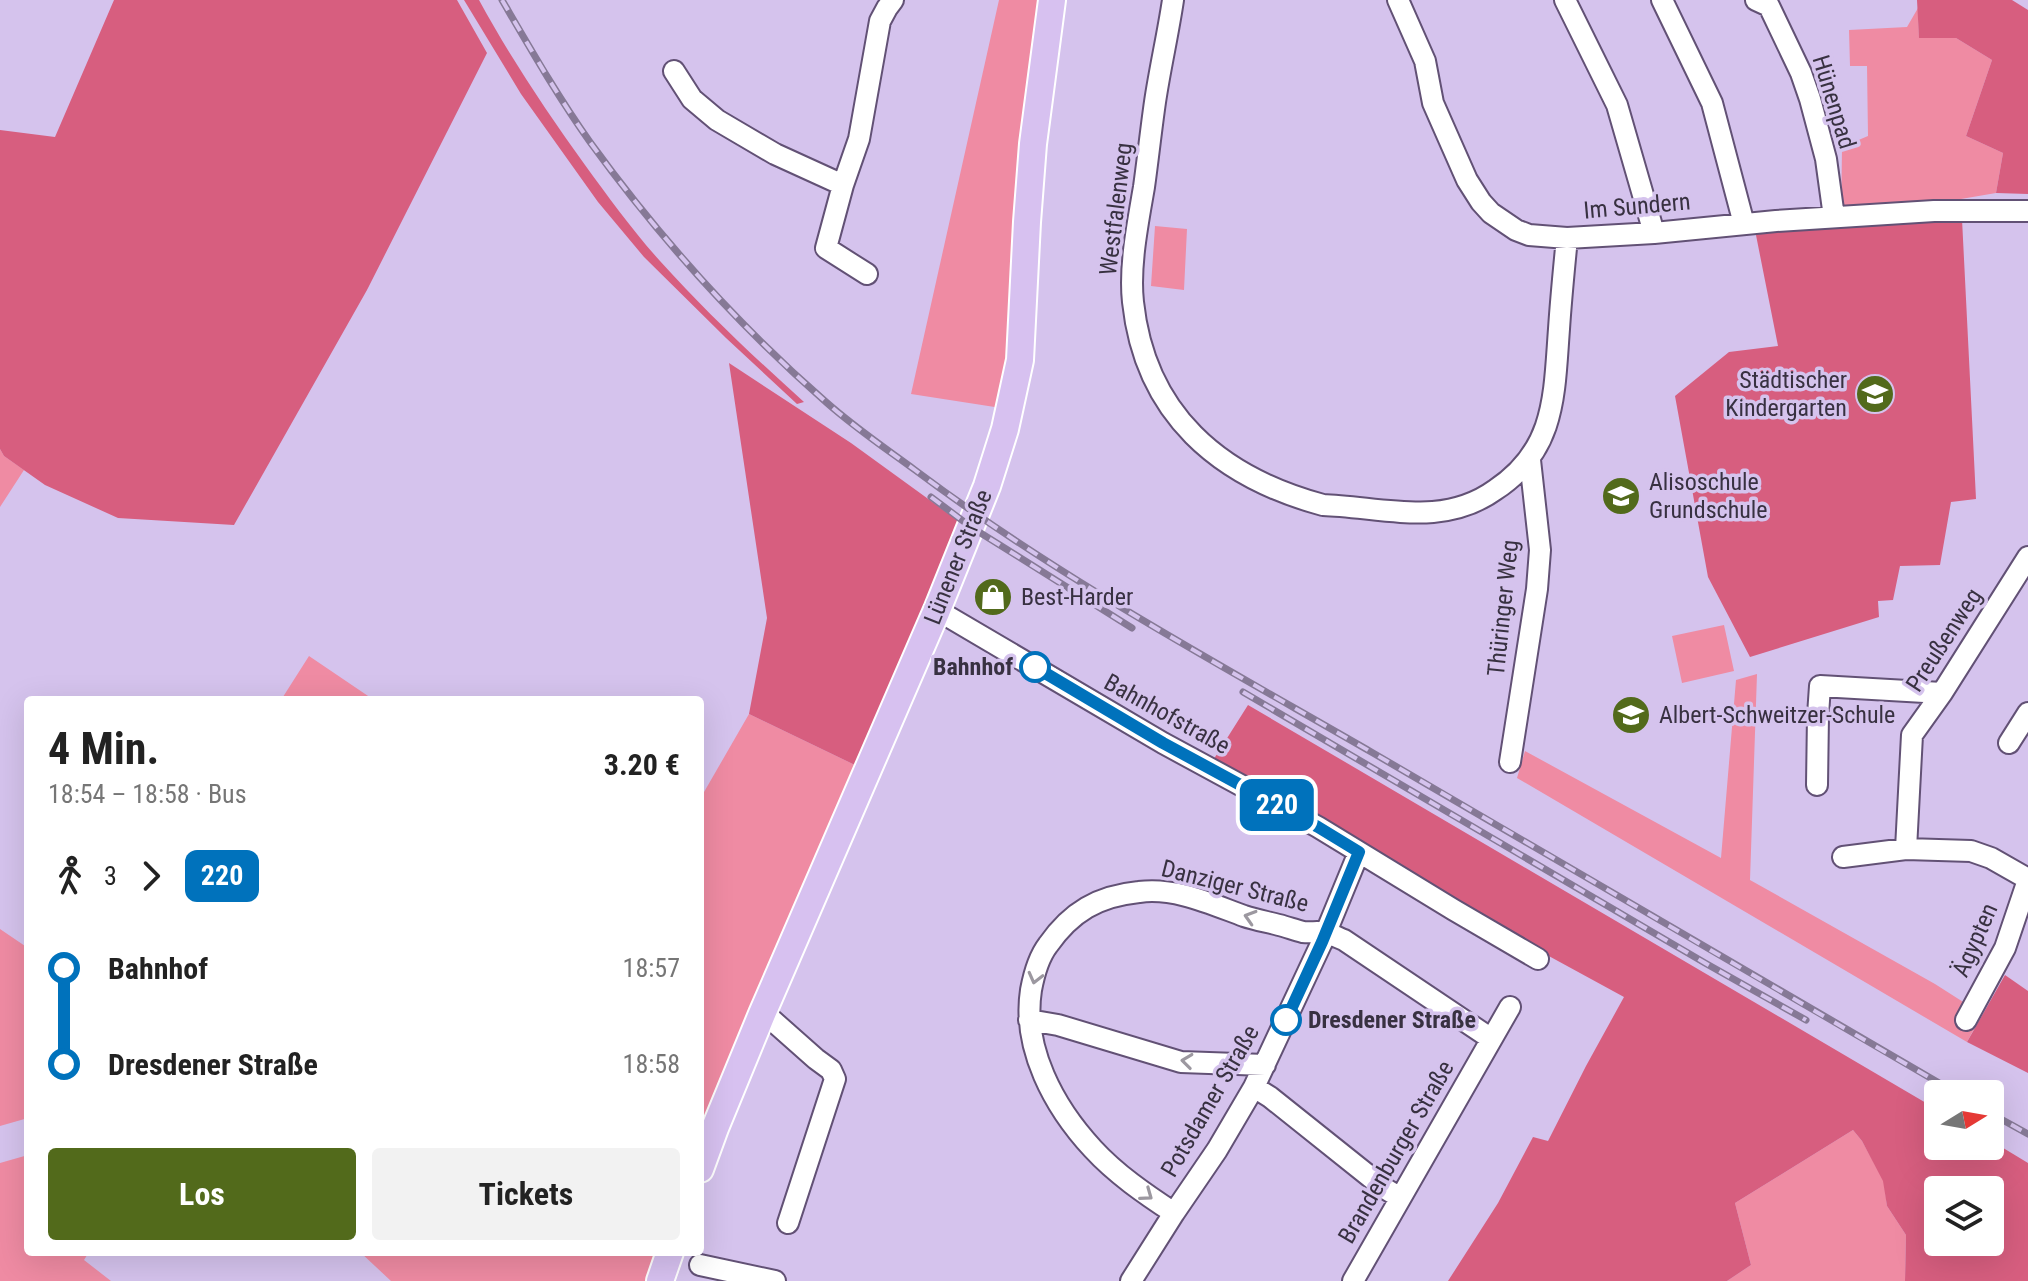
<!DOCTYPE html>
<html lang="de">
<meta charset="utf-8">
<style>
:root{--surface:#fff;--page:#f2f2f2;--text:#222;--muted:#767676;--accent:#526a1b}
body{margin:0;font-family:"Roboto Condensed",sans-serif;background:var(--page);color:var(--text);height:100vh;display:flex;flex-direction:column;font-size:30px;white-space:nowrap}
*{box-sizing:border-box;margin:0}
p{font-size:26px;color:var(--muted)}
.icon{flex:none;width:44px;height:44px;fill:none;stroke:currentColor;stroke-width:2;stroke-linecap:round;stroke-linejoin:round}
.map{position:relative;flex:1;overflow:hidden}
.drawer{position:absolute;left:24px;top:696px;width:680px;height:560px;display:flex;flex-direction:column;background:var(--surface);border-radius:8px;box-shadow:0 8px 32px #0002}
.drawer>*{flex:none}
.badge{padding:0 16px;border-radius:12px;font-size:28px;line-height:52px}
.needle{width:52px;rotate:79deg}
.controls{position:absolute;left:1924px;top:1080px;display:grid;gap:16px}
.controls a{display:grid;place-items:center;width:80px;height:80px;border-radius:8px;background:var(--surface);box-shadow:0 8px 32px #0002;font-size:40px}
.map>.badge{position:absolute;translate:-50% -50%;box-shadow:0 0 0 4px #fff}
.legs{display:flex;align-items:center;gap:12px;height:88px;padding:0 24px;font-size:26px}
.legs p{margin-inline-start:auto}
.headline{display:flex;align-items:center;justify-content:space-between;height:136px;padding:0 24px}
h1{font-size:44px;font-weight:700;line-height:60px}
.primary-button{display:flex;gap:16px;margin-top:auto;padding:16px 24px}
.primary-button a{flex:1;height:92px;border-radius:8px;background:var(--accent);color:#fff;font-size:32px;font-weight:700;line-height:92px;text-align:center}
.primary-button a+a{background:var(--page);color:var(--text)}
ul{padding:0 24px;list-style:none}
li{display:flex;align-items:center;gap:28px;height:96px;font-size:30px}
li i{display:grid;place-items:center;width:12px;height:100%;margin:0 10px;background:currentColor}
li i::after{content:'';width:20px;height:20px;margin:-10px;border:6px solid;border-radius:50%;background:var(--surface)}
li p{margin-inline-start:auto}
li:first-child i{background:linear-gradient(#0000 50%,currentColor 0)}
li:last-child i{background:linear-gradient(currentColor 50%,#0000 0)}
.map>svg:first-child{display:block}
.green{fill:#ef8ba3}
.forest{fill:#d75e7f;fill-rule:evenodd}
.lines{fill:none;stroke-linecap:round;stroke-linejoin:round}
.minor-casing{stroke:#625175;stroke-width:24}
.major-casing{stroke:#fff;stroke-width:30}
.minor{stroke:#fff;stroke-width:20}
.major{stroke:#d7c1f0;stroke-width:26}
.rail-casing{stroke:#867996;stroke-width:7}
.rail{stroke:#d5c3ed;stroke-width:4;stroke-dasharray:12;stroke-linecap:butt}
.oneway{stroke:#9c98a0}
.line-1-casing{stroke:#fff;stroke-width:18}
.line-1{stroke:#0072bc;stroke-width:12}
.stop-1-dot{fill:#fff;stroke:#0072bc;stroke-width:4}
.labels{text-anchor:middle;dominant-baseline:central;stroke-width:7;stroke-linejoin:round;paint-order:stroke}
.street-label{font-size:24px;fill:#383141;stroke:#d5c3ed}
.poi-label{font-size:24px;fill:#383141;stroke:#d5c3ed;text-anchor:start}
.stop-label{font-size:24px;font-weight:bold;fill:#383141;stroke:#d5c3ed;text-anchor:end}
</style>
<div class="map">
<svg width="2028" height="1281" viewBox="0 0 2028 1281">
<rect width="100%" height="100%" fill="#d5c3ed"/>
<path class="green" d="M 999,0 L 1055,0 L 1014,410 L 911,394 Z
M 1918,8 L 1919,38 L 1956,38 L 1992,60 L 1966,136 L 2003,153 L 1996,193 L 1961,199 L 1895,219 L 1841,223 L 1842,147 L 1868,136 L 1867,66 L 1850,66 L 1849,30 L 1907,27 Z
M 1155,226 L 1187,229 L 1184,290 L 1151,286 Z
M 0,449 L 4,456 L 24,470 L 0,507 Z
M 1724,625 L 1734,671 L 1682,683 L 1672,636 Z
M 309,656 L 374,700 L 281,700 Z
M 1757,674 L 1750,880 L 1935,984 L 1982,1014 L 1967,1042 L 1517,778 L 1525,751 L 1721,858 L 1736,680 Z
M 749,714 L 857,766 L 700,1137 L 700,799 Z
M 0,929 L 28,948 L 28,1118 L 0,1126 Z
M 1853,1130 L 1862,1141 L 1884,1181 L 1887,1206 L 1906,1235 L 1905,1281 L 1727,1281 L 1751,1265 L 1735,1203 Z
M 28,1155 L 28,1252 L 89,1252 L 84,1260 L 111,1281 L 0,1281 L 0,1163 Z
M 360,1252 L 660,1252 L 649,1281 L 391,1281 Z"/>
<path class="forest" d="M 114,0 L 457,0 L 487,53 L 367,290 L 234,525 L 118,518 L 45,485 L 4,456 L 0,449 L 0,130 L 55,137 Z
M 464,0 L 479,0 C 510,57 547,112 585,165 C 609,198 633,231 660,261 C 705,311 754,357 804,402 L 797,404 L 726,338 L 644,257 L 598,202 L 521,94 Z
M 1917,0 L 2012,0 L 2028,10 L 2028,194 L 1996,193 L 2003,153 L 1966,136 L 1992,60 L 1956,38 L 1919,38 Z
M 1961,199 L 1976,499 L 1951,502 L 1940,565 L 1900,566 L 1893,600 L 1878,601 L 1879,617 L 1750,657 L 1708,577 L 1675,396 L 1729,352 L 1778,346 L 1754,225 L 1895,219 Z
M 729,363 L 851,443 L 960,522 L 933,595 L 857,766 L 749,714 L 767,618 Z
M 1248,705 L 1938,1110 L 1938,1146 L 1990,1146 L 1990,1140 L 2028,1163 L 2028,1281 L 1905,1281 L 1906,1235 L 1887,1206 L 1883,1181 L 1862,1141 L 1853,1130 L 1735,1203 L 1751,1265 L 1727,1281 L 1448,1281 L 1498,1203 L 1533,1137 L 1548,1141 L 1586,1066 L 1624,997 L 1413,882 L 1212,762 ZM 1938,1190 L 1990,1190 L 1990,1242 L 1938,1242 Z
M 2005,975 L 2028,991 L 2028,1073 L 1967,1042 Z"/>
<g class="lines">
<g class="minor-casing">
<path id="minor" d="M 1173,0 C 1168,34 1160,68 1155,102 C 1151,130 1148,158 1144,187 C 1138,222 1129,266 1133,302 C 1145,414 1219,477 1323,505 C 1357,506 1400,515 1433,512 C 1455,510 1477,503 1495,490 C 1556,450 1554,395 1559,329 C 1561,298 1564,268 1567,238
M 1398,0 L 1425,61 L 1433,103 L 1467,180 L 1481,202 L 1491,213 L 1516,230 L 1529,235 L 1567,238 L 1654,233 L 1776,221 L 1934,211 L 2028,211
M 1565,0 L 1617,105 L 1654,233
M 1662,0 L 1712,103 L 1744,224
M 1756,0 L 1769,6 L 1801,73 L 1810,99 L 1826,159 L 1834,217
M 674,71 L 692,99 L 717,120 L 775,154 L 843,185
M 867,274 L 826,248 L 843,185 L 859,139 L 880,21 L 887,8 L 893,0
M 937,610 L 1163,743 L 1318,827 L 1454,910 L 1538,959
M 2009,743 L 2028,713
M 1510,762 L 1537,589 L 1540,550 L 1530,460
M 1817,785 L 1818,715 L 1820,686 L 1942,693
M 1906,849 L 1912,735 L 1942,693 L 2028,557
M 1843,857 L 1906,849 L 1971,851 L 1991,858 L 2028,879
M 762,1014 L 772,1020 L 816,1059 L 831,1070 L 835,1079 L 788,1223
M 1029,1020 L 1058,1025 L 1181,1062 L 1265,1065
M 1966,1020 L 2005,948 L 2028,880
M 1254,1087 L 1270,1097 L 1384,1188 L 1399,1197
M 1174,1213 C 1145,1194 1116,1174 1093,1149 C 1054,1107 1022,1048 1031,990 C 1034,974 1038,958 1048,945 C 1071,912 1098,896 1139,892 C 1175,887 1211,904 1244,916 C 1256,920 1268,922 1279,925 C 1287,927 1295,930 1303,932 C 1311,933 1319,931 1327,933 C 1333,935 1339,938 1344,940 L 1490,1038
M 700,1265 L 775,1281
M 1131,1281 L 1174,1213 L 1217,1150 L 1254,1087 L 1322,942 L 1359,852
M 1353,1281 L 1510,1007"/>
</g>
<g class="major-casing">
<path id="major" d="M 700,1169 L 715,1128 L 762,1014 L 937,610 L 987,486 L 1005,429 L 1020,360 L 1027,222 L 1033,144 L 1052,0
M 660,1281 L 670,1252"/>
</g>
<use href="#minor" class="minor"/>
<use href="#major" class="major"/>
<g class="rail-casing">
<path id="rail" d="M 502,0 C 530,48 558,97 590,142 C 659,237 738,325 826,402 C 854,427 885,448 915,470 C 1059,578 1217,663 1373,753 C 1568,866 1762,981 1958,1094
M 931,497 L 971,527 L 1132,628
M 1243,692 L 1705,963 L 1806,1020
M 1990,1113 L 2028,1134"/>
</g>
<use href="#rail" class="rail"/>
</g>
<defs><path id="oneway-chevron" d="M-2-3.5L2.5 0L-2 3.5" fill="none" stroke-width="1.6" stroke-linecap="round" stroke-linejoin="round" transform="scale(2)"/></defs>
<g class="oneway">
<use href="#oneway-chevron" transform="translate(1250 917) rotate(-163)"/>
<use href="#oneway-chevron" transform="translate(1035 978) rotate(104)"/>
<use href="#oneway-chevron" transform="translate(1187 1061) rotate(-173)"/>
<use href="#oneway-chevron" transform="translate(1147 1195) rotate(36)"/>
</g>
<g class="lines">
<g class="line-1-casing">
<path id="line-1" d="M 1035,667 L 1163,743 L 1318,827 L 1359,852 L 1322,942 L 1286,1020"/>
</g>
<use href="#line-1" class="line-1"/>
</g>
<defs>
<g id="school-disc" transform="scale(2)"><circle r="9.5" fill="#526a1b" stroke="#d5c3ed"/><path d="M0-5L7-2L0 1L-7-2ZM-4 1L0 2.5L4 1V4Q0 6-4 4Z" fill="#fff"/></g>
<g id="shop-disc" transform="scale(2)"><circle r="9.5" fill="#526a1b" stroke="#d5c3ed"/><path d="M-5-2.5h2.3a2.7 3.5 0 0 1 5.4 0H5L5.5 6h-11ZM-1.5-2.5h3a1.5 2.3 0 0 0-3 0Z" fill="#fff"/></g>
</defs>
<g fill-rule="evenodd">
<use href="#school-disc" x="1875" y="394"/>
<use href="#school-disc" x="1621" y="496"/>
<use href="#shop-disc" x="993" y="597"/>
<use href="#school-disc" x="1631" y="715"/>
</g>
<g class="stop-1-dot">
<circle cx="1035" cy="667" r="14"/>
<circle cx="1286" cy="1020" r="14"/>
</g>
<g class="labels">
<g class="street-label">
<text transform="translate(1834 102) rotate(73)">Hünenpad</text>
<text transform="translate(1637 206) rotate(-5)">Im Sundern</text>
<text transform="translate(1116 209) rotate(-83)">Westfalenweg</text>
<text transform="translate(958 557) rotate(-68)">Lünener Straße</text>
<text transform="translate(1503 608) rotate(-84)">Thüringer Weg</text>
<text transform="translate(1944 640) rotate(-57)">Preußenweg</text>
<text transform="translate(1167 714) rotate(29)">Bahnhofstraße</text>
<text transform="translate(1235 886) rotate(14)">Danziger Straße</text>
<text transform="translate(1975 940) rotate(-66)">Ägypten</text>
<text transform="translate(1210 1101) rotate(-60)">Potsdamer Straße</text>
<text transform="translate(1396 1152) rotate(-60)">Brandenburger Straße</text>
</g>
<g class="poi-label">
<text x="1847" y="380" text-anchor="end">Städtischer<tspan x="1847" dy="28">Kindergarten</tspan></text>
<text x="1649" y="482">Alisoschule<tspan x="1649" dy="28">Grundschule</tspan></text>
<text x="1021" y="597">Best-Harder</text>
<text x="1659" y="715">Albert-Schweitzer-Schule</text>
</g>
<g class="stop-label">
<text x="1013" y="667">Bahnhof</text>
<text x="1308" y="1020" text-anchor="start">Dresdener Straße</text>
</g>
</g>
</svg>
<div class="controls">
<a><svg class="needle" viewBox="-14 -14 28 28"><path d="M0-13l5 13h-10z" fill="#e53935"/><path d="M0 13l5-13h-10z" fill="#767676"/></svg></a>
<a><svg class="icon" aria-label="layers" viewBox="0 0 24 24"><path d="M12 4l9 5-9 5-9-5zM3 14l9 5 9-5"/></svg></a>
</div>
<b class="badge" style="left:1277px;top:805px;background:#0072bc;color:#fff">220</b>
<section class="drawer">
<div class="headline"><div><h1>4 Min.</h1><p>18:54 – 18:58 · Bus</p></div><b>3.20 €</b></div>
<div class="legs"><svg class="icon" aria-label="walk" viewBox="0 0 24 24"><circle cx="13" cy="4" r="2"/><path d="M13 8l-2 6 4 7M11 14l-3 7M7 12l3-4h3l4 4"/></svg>3<svg class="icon" aria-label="forward" viewBox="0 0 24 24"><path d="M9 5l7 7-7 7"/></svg><b class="badge" style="background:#0072bc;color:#fff">220</b></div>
<ul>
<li><i style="color:#0072bc"></i><b>Bahnhof</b><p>18:57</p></li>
<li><i style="color:#0072bc"></i><b>Dresdener Straße</b><p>18:58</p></li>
</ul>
<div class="primary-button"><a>Los</a><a>Tickets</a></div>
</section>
</div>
